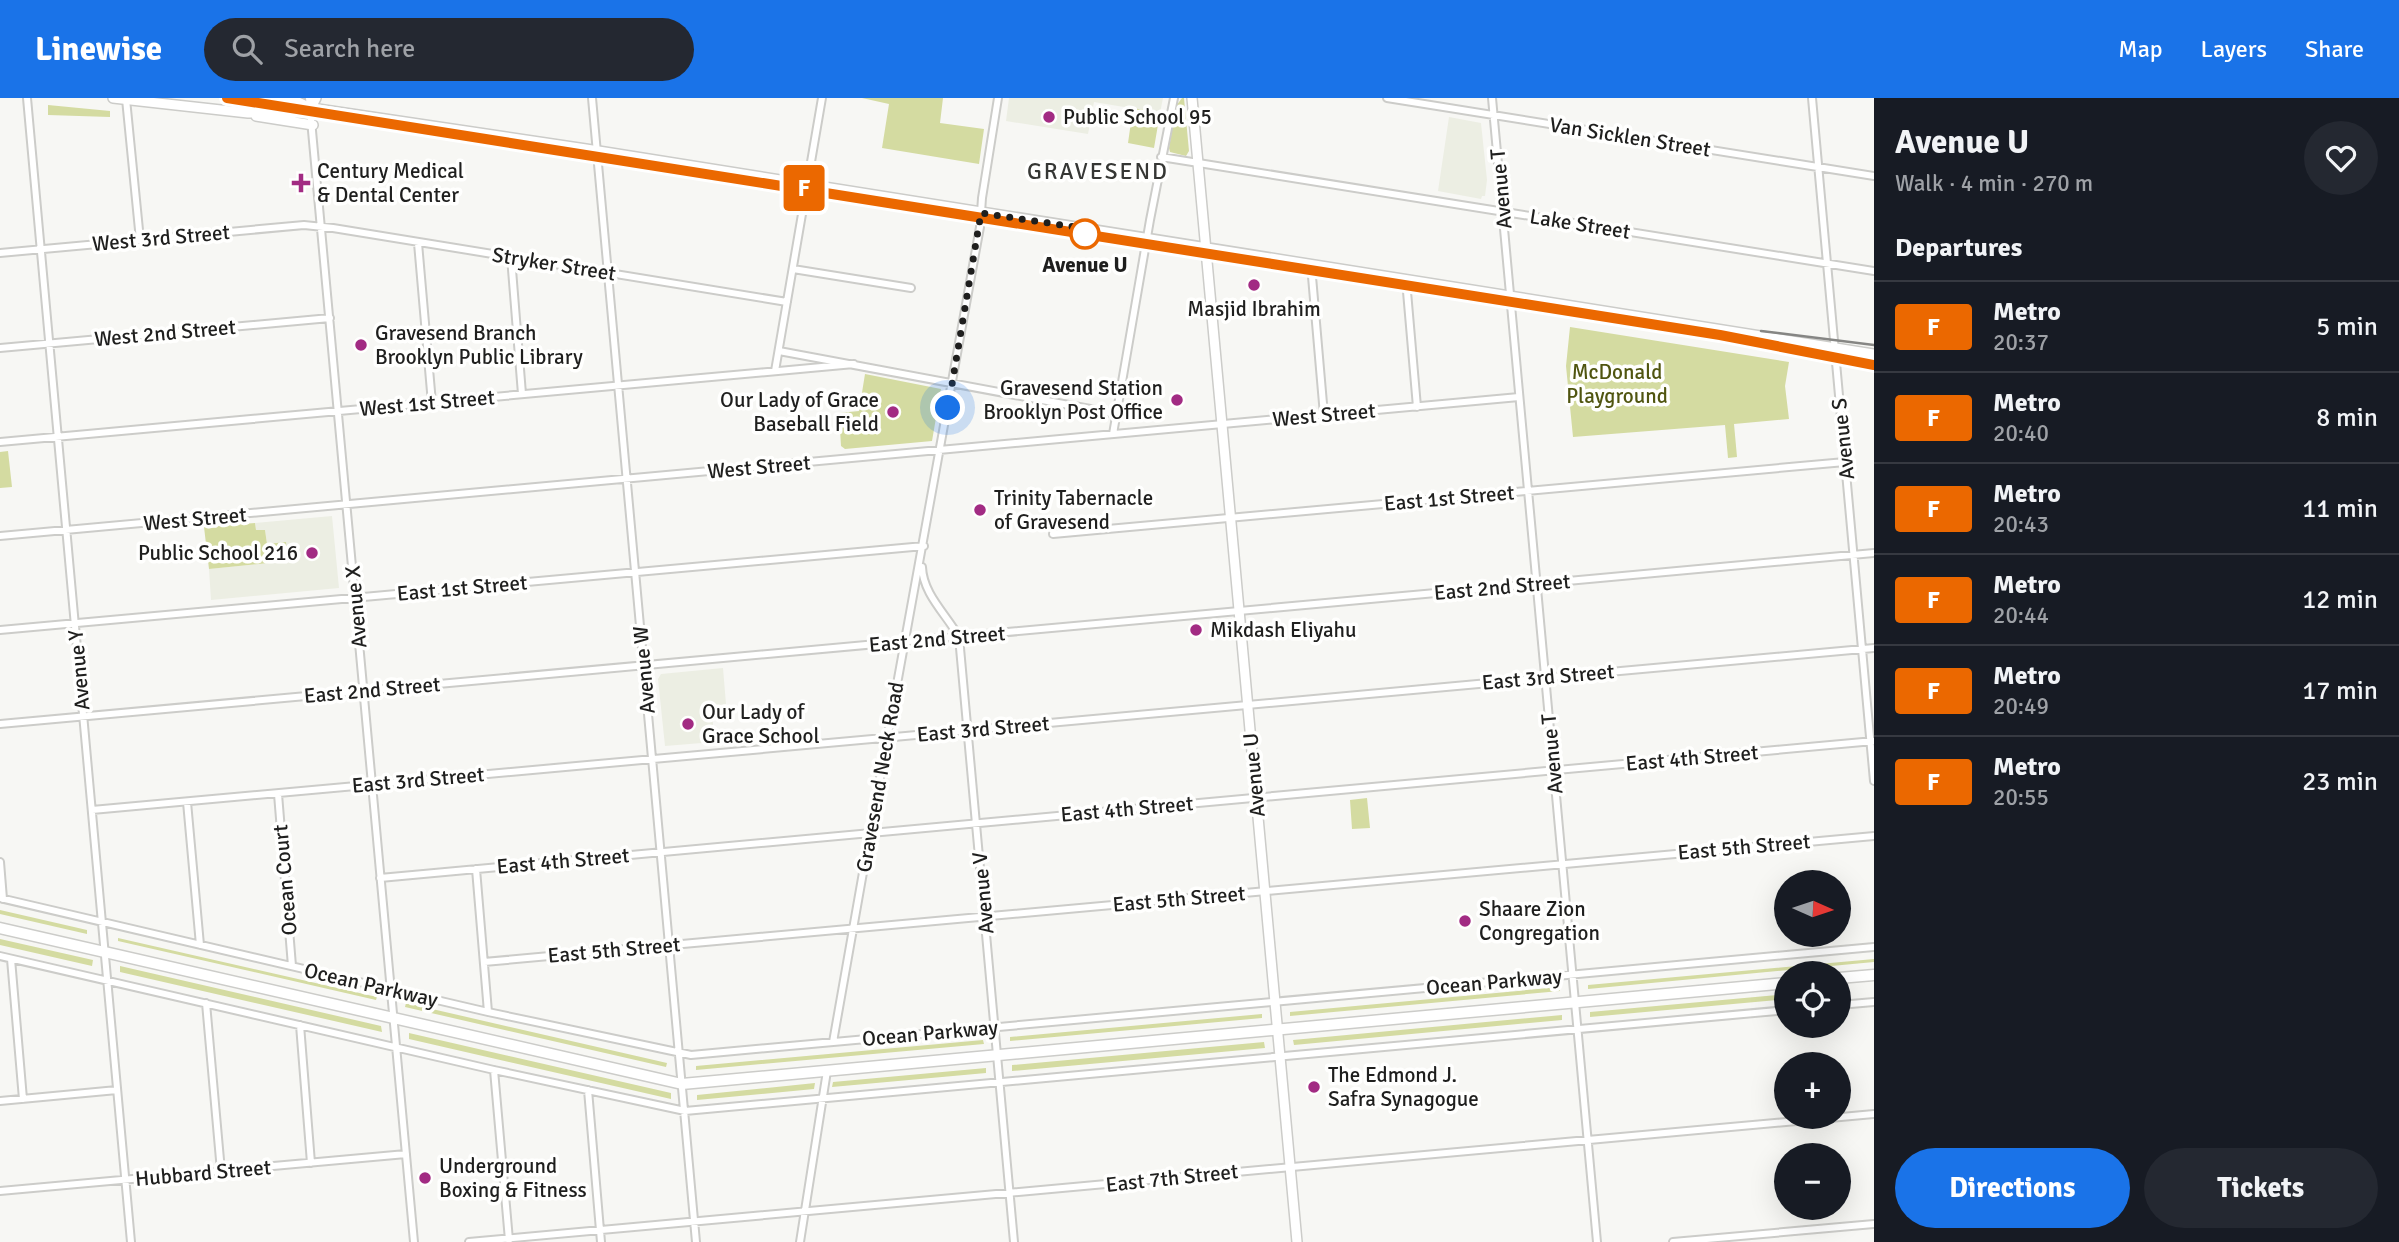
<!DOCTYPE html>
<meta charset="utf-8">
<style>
:root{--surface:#171b24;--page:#242831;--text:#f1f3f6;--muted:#9ea1a6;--line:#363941;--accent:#1a73e8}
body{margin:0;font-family:Signika,sans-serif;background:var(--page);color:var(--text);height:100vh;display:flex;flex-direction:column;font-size:26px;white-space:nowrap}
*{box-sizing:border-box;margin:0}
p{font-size:23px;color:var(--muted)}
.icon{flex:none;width:38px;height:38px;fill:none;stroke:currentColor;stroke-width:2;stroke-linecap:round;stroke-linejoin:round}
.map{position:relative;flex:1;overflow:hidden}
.side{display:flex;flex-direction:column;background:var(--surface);width:525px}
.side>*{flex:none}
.badge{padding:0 14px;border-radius:5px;font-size:24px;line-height:46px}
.needle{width:46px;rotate:93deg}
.buttons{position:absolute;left:1774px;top:772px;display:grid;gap:14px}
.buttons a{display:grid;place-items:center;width:77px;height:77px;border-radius:50%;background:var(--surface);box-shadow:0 7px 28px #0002;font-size:35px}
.you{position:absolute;width:35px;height:35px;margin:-18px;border:5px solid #fff;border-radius:50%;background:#1a73e8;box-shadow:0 0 0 10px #1a73e833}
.map>.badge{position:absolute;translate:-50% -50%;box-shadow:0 0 0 4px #fff}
h2{padding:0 21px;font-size:26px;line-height:63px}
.round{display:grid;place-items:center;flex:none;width:74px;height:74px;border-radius:37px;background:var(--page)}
.headline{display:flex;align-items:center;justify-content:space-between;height:119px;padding:0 21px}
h1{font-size:33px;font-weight:700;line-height:52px}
.action{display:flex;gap:14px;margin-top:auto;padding:14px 21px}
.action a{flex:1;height:80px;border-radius:42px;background:var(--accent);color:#fff;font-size:28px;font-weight:700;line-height:80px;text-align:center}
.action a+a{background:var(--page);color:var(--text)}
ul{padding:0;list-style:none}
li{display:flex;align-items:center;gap:21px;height:91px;padding:0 21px;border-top:2px solid var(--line)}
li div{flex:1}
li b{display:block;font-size:26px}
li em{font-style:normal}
li .badge{min-width:77px;font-weight:700;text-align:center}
header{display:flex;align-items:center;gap:42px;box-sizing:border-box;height:98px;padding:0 35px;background:var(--accent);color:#fff}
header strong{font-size:33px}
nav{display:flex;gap:38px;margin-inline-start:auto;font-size:24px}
.search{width:490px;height:63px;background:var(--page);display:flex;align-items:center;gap:18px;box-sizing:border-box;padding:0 24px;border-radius:38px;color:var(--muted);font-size:26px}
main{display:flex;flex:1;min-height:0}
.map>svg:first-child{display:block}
.built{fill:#eceee3}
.green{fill:#d4dba1}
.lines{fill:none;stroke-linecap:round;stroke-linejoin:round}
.minor-casing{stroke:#ccccc9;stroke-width:10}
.secondary-casing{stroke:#ccccc9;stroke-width:12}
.primary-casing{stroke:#ccccc9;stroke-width:13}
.minor{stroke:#fff;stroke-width:6}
.secondary{stroke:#fff;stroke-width:9}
.primary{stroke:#fff;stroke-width:10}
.rail{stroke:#868684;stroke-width:2.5}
.line-casing{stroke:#fff;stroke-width:16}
.line{stroke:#eb6800;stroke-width:10}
.walk{stroke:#1f1f1e;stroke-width:7;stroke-dasharray:0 12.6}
.poi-dot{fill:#a22b83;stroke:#fffffe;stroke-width:2.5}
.stop-dot{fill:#fff;stroke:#eb6800;stroke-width:3.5}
.labels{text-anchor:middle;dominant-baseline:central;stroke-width:7;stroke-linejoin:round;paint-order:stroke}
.poi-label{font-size:21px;fill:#1f1f1e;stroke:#fffffe;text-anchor:start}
.street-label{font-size:21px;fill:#1f1f1e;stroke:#fffffe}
.stop-label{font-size:21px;font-weight:bold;fill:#1f1f1e;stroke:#fffffe}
.park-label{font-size:21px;fill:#505510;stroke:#fffffe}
.neighbourhood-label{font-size:23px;letter-spacing:2px;fill:#363734;stroke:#fffffe}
</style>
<header>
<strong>Linewise</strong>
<div class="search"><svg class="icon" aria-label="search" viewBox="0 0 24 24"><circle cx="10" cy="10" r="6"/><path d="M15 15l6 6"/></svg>Search here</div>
<nav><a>Map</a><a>Layers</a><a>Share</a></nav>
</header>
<main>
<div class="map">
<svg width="1874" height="1144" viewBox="0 0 1874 1144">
<rect width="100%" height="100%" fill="#f7f7f4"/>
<path class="built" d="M 1009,0 L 1163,0 L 1160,15 L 1094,4 L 1088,36 L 1006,23 Z
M 1449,19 L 1481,25 L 1487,82 L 1485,98 L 1482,98 L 1481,101 L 1438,93 Z
M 332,418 L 339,490 L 211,502 L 209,471 L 288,463 L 286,445 L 267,446 L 265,432 L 256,432 L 255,425 Z
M 723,570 L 726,606 L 712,608 L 714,644 L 665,648 L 658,581 L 661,576 Z"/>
<path class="green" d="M 862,0 L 943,0 L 940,25 L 984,31 L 979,66 L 882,50 L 889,6 Z
M 1182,0 L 1184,0 L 1189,53 L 1186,58 L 1170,54 L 1169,50 L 1176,8 Z
M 48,7 L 110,13 L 110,19 L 48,17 Z
M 1133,10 L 1160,15 L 1154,50 L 1128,45 Z
M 1570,229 L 1789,264 L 1785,288 L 1789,321 L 1734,326 L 1737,359 L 1728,360 L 1725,327 L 1573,339 L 1566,268 Z
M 865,276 L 941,291 L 932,343 L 845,351 L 841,348 L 839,315 L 859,313 Z
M 8,353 L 12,389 L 0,390 L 0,354 Z
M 255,425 L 256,432 L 265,432 L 267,446 L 286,444 L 288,463 L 209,471 L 204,429 Z
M 1367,700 L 1370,730 L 1352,731 L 1350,702 Z
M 0,812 L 87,832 L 87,836 L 0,816 Z
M 118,840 L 377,899 L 376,902 L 118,843 Z
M 0,841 L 93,862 L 92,868 L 0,847 Z
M 1874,861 L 1874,864 L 1588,891 L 1588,887 Z
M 120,868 L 381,928 L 382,934 L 120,874 Z
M 1560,889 L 1560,893 L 1290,918 L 1290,914 Z
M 1787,896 L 1787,901 L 1590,919 L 1590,914 Z
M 406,905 L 667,965 L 666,969 L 405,909 Z
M 1262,916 L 1262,920 L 1010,943 L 1010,939 Z
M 1562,917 L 1562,922 L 1294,947 L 1293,942 Z
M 409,935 L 671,995 L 671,1001 L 409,941 Z
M 983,942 L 984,946 L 696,972 L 696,968 Z
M 1264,944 L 1265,950 L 1012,973 L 1012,967 Z
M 986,970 L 986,975 L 832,989 L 833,984 Z
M 815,985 L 814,991 L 697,1002 L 697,997 Z"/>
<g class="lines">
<g class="minor-casing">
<path id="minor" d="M 27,0 L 131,1144
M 309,0 L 414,1144
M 592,0 L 696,1144
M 1387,0 L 1874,78
M 1492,0 L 1597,1144
M 1812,0 L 1874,683
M 126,1 L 140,142
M 1161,59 L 1874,173
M 418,145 L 432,305
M 0,155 L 304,127 L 333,130 L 787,204
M 511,159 L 522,296
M 1311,167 L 1324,317
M 793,171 L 911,190
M 1406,182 L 1417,309
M 0,250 L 330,220
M 779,253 L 1117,316
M 775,273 L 822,0
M 1113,336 L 1150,122 L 1174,0
M 0,344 L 854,266
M 1053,436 L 1845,364
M 0,438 L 1519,299
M 922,469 C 923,496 946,516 959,539 L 1014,1144
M 0,532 L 924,448
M 0,626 L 1874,455
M 278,696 L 292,868
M 187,704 L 200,847
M 92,712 L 1874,550
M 0,764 L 3,801
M 476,771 L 488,914
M 380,780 L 1874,643
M 0,800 L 488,914 L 691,957 L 1874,849
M 0,858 L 494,972 L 685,1013 L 1787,912
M 11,861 L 23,1001
M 484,864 L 1874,738
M 206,905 L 221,1073
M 1839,907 L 1874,904
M 300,927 L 311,1065
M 833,944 C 880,672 932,401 980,129 L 982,100 L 998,0
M 494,972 L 509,1142
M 588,992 L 601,1144
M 0,1003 L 117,992
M 0,1093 L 406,1056
M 469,1144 L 1874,1016
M 800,1144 L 827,973
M 1673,1144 L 1874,1126"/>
</g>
<g class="secondary-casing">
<path id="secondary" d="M 113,0 L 248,15 L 300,15 L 311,10
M 266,0 L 298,4 L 311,10 L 586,51 L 1874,256
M 1192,0 L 1297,1144
M 311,10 L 316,0
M 256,18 L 313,27"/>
</g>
<g class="primary-casing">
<path id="primary" d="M 0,830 L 682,986 L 1787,885
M 1839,880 L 1874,877"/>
</g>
<use href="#minor" class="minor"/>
<use href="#secondary" class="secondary"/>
<use href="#primary" class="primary"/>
<path class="rail" d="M 226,0 L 353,18 L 1746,241 L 1874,267
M 1761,233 L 1874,247"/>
</g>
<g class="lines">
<g class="line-casing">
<path id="line" d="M 227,0 L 1720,237 L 1874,267"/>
</g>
<use href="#line" class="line"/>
<path class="walk" d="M 948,310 L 981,115 L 1095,132 L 1085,136"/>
</g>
<g class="poi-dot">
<circle cx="1049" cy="19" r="7"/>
<path d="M297.5 74.5h7v7h7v7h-7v7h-7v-7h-7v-7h7z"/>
<circle cx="1254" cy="187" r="7"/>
<circle cx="361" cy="247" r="7"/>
<circle cx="1177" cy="302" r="7"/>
<circle cx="893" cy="314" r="7"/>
<circle cx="980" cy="412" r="7"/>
<circle cx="312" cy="455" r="7"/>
<circle cx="1196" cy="532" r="7"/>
<circle cx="688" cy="626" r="7"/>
<circle cx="1465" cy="823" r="7"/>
<circle cx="1314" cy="989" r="7"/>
<circle cx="425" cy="1080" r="7"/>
</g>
<circle class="stop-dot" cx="1085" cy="136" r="14"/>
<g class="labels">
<g class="poi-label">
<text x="1063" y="19">Public School 95</text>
<text x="317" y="73">Century Medical<tspan x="317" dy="24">&amp; Dental Center</tspan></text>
<text x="1254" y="211" text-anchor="middle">Masjid Ibrahim</text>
<text x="375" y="235">Gravesend Branch<tspan x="375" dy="24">Brooklyn Public Library</tspan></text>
<text x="1163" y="290" text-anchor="end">Gravesend Station<tspan x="1163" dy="24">Brooklyn Post Office</tspan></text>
<text x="879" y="302" text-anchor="end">Our Lady of Grace<tspan x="879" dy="24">Baseball Field</tspan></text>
<text x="994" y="400">Trinity Tabernacle<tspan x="994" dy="24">of Gravesend</tspan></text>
<text x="298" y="455" text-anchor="end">Public School 216</text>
<text x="1210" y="532">Mikdash Eliyahu</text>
<text x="702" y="614">Our Lady of<tspan x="702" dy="24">Grace School</tspan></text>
<text x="1479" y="811">Shaare Zion<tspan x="1479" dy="24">Congregation</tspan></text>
<text x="1328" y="977">The Edmond J.<tspan x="1328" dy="24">Safra Synagogue</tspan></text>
<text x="439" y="1068">Underground<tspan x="439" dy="24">Boxing &amp; Fitness</tspan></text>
</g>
<g class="street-label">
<text transform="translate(1630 39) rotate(9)">Van Sicklen Street</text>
<text transform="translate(1501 91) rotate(-95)">Avenue T</text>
<text transform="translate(1580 126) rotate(9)">Lake Street</text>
<text transform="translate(161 140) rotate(-5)">West 3rd Street</text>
<text transform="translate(554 166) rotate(9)">Stryker Street</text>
<text transform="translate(165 235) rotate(-5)">West 2nd Street</text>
<text transform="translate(427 305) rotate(-5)">West 1st Street</text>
<text transform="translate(1324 317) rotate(-5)">West Street</text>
<text transform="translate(1843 341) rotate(-96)">Avenue S</text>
<text transform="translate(759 369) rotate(-5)">West Street</text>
<text transform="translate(1449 400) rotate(-5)">East 1st Street</text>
<text transform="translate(195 421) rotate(-5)">West Street</text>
<text transform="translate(1502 489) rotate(-5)">East 2nd Street</text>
<text transform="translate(462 490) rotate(-5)">East 1st Street</text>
<text transform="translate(356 509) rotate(-95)">Avenue X</text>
<text transform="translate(937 541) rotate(-5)">East 2nd Street</text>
<text transform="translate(79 572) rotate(-95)">Avenue Y</text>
<text transform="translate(644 572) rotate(-95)">Avenue W</text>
<text transform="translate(1548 579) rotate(-5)">East 3rd Street</text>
<text transform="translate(372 592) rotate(-5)">East 2nd Street</text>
<text transform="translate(983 631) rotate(-5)">East 3rd Street</text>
<text transform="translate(1552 656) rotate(-95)">Avenue T</text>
<text transform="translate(1692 660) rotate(-5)">East 4th Street</text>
<text transform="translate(1254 677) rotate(-95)">Avenue U</text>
<text transform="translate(880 679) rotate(-80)">Gravesend Neck Road</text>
<text transform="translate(418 682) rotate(-5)">East 3rd Street</text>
<text transform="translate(1127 711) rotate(-5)">East 4th Street</text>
<text transform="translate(1744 749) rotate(-5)">East 5th Street</text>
<text transform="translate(563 763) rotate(-5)">East 4th Street</text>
<text transform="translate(285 782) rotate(-95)">Ocean Court</text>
<text transform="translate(983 795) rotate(-95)">Avenue V</text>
<text transform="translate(1179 801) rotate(-5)">East 5th Street</text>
<text transform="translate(614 852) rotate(-5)">East 5th Street</text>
<text transform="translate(1494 884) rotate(-5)">Ocean Parkway</text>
<text transform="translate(371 887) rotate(13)">Ocean Parkway</text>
<text transform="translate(930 935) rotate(-5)">Ocean Parkway</text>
<text transform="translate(203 1075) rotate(-5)">Hubbard Street</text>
<text transform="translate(1172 1080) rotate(-6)">East 7th Street</text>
</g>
<g class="stop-label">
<text x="1085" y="167">Avenue U</text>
</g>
<g class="park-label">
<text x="1617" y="274">McDonald<tspan x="1617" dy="24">Playground</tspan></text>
</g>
<g class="neighbourhood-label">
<text x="1098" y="73">GRAVESEND</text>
</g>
</g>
</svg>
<div class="buttons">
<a><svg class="needle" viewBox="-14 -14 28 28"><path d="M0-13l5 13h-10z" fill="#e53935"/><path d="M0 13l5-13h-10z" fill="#9ea1a6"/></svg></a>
<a><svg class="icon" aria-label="locate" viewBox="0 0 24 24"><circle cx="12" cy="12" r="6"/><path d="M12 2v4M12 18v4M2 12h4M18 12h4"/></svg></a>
<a>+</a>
<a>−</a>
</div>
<div class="you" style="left:948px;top:310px"></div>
<b class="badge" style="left:804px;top:90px;background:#eb6800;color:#fff">F</b>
</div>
<section class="side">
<div class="headline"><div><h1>Avenue U</h1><p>Walk · 4 min · 270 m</p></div><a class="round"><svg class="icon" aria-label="heart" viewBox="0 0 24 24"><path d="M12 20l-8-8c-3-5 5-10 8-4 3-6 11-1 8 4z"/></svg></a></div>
<h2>Departures</h2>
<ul>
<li><span class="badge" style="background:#eb6800;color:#fff">F</span><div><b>Metro</b><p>20:37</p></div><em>5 min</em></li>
<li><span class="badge" style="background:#eb6800;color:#fff">F</span><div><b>Metro</b><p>20:40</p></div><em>8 min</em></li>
<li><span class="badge" style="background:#eb6800;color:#fff">F</span><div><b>Metro</b><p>20:43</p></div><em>11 min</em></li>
<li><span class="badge" style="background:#eb6800;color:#fff">F</span><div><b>Metro</b><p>20:44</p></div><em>12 min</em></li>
<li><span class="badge" style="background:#eb6800;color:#fff">F</span><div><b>Metro</b><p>20:49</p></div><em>17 min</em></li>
<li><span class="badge" style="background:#eb6800;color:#fff">F</span><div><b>Metro</b><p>20:55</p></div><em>23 min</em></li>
</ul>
<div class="action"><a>Directions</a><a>Tickets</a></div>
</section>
</main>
